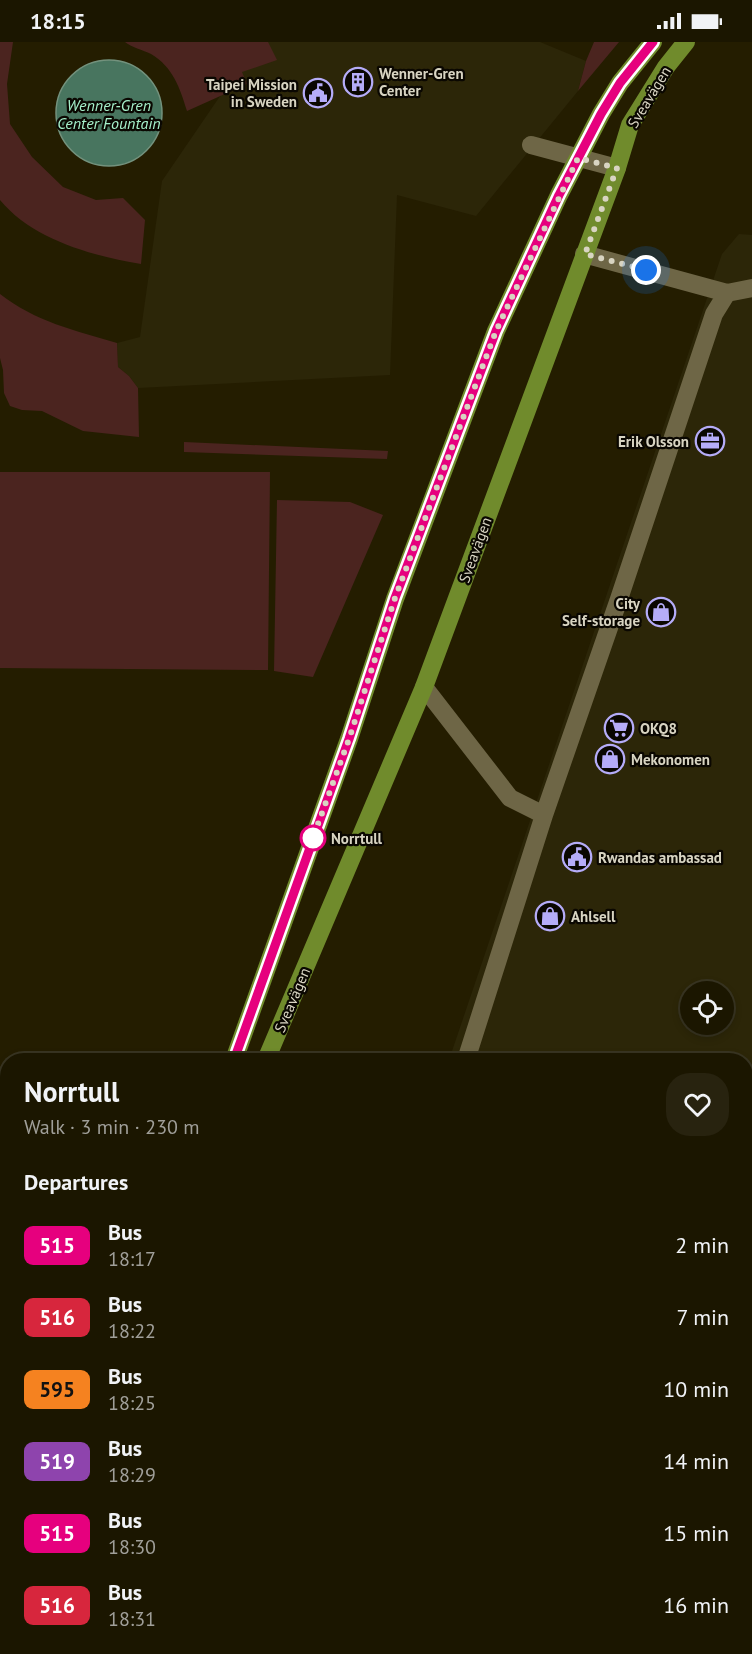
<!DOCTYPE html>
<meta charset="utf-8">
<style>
:root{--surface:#1b1600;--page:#28230f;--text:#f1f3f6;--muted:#a09f99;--line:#393522}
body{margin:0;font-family:"PT Sans",sans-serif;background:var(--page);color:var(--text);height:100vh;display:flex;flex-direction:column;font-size:22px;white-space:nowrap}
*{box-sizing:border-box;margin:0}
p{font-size:20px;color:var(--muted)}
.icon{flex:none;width:33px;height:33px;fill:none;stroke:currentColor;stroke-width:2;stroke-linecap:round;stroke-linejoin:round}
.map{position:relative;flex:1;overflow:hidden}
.side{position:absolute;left:0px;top:1011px;width:753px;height:602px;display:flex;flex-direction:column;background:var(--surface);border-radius:24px 24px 0 0;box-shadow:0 3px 9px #0003,0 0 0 2px var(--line)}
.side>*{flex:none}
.badge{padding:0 12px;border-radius:9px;font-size:21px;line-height:39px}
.buttons{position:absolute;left:680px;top:939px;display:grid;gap:12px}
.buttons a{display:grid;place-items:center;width:54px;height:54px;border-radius:50%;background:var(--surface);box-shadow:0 3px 9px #0003,0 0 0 2px var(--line);font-size:30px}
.you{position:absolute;width:30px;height:30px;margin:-15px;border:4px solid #fff;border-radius:50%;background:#1a73e8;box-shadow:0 0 0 9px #1a73e833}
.map>.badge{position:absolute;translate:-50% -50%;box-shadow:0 0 0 3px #fff}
h2{padding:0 24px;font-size:22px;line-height:54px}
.round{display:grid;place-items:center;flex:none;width:63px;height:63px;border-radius:24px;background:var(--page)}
.summary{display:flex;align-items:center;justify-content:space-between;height:102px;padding:0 24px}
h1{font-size:28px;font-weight:800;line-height:45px}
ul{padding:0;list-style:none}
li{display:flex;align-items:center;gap:18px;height:72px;padding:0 24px}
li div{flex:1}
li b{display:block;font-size:22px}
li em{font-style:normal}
li .badge{min-width:66px;font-weight:700;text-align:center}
.status{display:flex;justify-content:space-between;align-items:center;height:42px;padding:0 30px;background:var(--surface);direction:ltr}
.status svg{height:16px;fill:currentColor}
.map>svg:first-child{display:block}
.built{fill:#2c2608;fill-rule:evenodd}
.green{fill:#4b241f}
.water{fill:#48755f;stroke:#73927d;stroke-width:1.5}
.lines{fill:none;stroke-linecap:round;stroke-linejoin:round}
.minor{stroke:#6e6646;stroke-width:18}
.major{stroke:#708b2c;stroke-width:18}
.line-casing{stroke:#fff;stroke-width:14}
.line{stroke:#e6007e;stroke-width:9}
.walk{stroke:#d8d4c2;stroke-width:6;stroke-dasharray:0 10.8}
.stop-dot{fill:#fff;stroke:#e6007e;stroke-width:3}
.labels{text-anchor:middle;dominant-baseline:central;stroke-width:4.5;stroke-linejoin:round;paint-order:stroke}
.poi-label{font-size:15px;font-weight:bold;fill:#d8d4c2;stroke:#0a0701;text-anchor:start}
.street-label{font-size:15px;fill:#d8d4c2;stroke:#0a0701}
.stop-label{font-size:15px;font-weight:bold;fill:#d8d4c2;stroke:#0a0701;text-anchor:start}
.water-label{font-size:16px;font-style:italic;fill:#a6f1cb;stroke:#0a0701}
</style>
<div class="status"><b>18:15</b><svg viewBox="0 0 49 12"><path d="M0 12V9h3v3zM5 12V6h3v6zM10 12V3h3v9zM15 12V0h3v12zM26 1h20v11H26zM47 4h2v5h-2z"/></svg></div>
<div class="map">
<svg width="752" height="1612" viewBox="0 0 752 1612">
<rect width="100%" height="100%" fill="#241d00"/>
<path class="built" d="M 257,0 L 540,0 L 586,19 L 578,49 L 476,174 L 397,153 L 390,333 L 138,346 L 129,334 L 118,325 L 117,301 L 140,295 L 162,139 Z
M 739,192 L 752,193 L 752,1093 L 746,1093 L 746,1018 L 449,1018 L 722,212 ZM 690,950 L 723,950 L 723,982 L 690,982 Z"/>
<path class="green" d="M 0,0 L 13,0 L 7,42 L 10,82 L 32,115 L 63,145 L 96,158 L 123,156 L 145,178 L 141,222 C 92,214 32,197 0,158 Z
M 125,0 L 268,0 L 277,18 L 242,30 L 247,42 L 187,69 C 180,46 173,25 151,12 C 143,8 131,5 125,0 Z
M 594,0 L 619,0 L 578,49 L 586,19 Z
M 0,252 C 34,279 76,289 117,301 L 118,325 L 129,334 L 138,346 L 139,395 L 83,389 L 42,369 L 22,368 L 10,364 L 4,351 L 3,328 L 0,316 Z
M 184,400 L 388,409 L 387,417 L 184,410 Z
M 0,430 L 270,430 L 268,628 L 0,626 Z
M 277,458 L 350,460 L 383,473 L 313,635 L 274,629 Z
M 7,1138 L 7,1226 L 0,1232 L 0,1140 Z
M 471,1605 L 637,1605 L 639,1612 L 471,1612 Z"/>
<path class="water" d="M56 71a53 53 0 1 1 106 0a53 53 0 1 1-106 0Z"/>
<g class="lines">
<path class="minor" d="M 531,103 L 617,126
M 584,212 L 727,251 L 752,246
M 424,645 L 510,756 L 544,773
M 466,1018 L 544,773 L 619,557 L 714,272 L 727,251
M 746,1236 L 752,1236
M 746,1283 L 752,1283
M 746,1560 L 752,1560"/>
<path class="major" d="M 234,1018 L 349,697 L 395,557 L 496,289 L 559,153 L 601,72 L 620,41 L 653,0
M 266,1018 L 424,645 L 617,126 L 630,83 L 666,25 L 686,0
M 0,1255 L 8,1250
M 0,1282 L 8,1278
M 355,1605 L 358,1612
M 394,1605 L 397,1612"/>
</g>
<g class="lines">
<g class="line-casing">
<path id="line" d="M 234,1018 L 349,697 L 395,556 L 496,289 L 559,153 L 601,72 L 620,41 L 653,0"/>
</g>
<use href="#line" class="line"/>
<path class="walk" d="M 313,796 L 310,804 L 349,697 L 395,556 L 496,289 L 578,116 L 617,126 L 585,212 L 646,228"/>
</g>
<defs>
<g id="building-ring" transform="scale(1.5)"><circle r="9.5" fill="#0a0701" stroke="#b5acf8" stroke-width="1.5"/><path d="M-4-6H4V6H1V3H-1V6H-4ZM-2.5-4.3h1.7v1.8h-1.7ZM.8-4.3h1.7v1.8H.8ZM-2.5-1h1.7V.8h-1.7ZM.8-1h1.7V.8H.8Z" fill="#b5acf8"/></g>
<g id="civic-ring" transform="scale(1.5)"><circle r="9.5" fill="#0a0701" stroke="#b5acf8" stroke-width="1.5"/><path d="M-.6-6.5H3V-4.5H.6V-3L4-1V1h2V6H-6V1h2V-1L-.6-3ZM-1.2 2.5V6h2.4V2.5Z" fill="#b5acf8"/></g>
<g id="office-ring" transform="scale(1.5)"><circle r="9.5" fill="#0a0701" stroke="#b5acf8" stroke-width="1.5"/><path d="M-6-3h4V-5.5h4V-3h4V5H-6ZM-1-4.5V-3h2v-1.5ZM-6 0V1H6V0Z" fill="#b5acf8"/></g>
<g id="shop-ring" transform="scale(1.5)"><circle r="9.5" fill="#0a0701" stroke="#b5acf8" stroke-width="1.5"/><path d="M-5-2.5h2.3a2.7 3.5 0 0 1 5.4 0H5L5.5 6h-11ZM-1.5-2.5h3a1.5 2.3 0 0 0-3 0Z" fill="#b5acf8"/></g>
<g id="supermarket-ring" transform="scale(1.5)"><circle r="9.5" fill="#0a0701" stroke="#b5acf8" stroke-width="1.5"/><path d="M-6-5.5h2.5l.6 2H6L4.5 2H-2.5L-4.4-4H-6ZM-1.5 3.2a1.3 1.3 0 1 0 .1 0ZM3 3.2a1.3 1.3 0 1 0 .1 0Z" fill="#b5acf8"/></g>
</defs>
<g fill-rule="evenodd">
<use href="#building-ring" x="358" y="40"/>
<use href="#civic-ring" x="318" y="51"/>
<use href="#office-ring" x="710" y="399"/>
<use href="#shop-ring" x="661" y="570"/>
<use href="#supermarket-ring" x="619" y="686"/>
<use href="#shop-ring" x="610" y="717"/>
<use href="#civic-ring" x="577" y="815"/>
<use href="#shop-ring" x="550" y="874"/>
</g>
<circle class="stop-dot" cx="313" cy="796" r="12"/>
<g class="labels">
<g class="poi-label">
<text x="379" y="31">Wenner-Gren<tspan x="379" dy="17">Center</tspan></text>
<text x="297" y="42" text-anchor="end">Taipei Mission<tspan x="297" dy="17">in Sweden</tspan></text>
<text x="689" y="399" text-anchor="end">Erik Olsson</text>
<text x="640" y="561" text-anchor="end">City<tspan x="640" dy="17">Self-storage</tspan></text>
<text x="640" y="686">OKQ8</text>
<text x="631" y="717">Mekonomen</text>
<text x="598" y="815">Rwandas ambassad</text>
<text x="571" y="874">Ahlsell</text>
</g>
<g class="street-label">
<text transform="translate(649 55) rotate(-59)">Sveavägen</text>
<text transform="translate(475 508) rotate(-70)">Sveavägen</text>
<text transform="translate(292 958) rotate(-67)">Sveavägen</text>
</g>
<g class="stop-label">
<text x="331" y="796">Norrtull</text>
</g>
<g class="water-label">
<text x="109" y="63">Wenner-Gren<tspan x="109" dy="18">Center Fountain</tspan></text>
</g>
</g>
</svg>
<div class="buttons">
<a><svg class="icon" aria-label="locate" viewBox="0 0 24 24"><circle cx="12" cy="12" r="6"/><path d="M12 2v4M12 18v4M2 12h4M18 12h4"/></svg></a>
</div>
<div class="you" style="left:646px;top:228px"></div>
<section class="side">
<div class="summary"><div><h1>Norrtull</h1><p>Walk · 3 min · 230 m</p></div><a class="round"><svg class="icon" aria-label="heart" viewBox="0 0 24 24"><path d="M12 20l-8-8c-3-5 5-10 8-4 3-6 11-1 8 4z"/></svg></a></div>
<h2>Departures</h2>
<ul>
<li><span class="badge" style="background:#e6007e;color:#fff">515</span><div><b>Bus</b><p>18:17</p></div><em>2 min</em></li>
<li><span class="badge" style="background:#d7263d;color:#fff">516</span><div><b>Bus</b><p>18:22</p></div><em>7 min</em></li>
<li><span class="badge" style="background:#f58220;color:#111">595</span><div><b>Bus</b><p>18:25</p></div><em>10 min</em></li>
<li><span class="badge" style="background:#8e44ad;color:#fff">519</span><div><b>Bus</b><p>18:29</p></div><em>14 min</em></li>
<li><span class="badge" style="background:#e6007e;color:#fff">515</span><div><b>Bus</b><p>18:30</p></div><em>15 min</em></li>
<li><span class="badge" style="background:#d7263d;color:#fff">516</span><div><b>Bus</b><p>18:31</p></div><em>16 min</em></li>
</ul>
</section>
</div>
